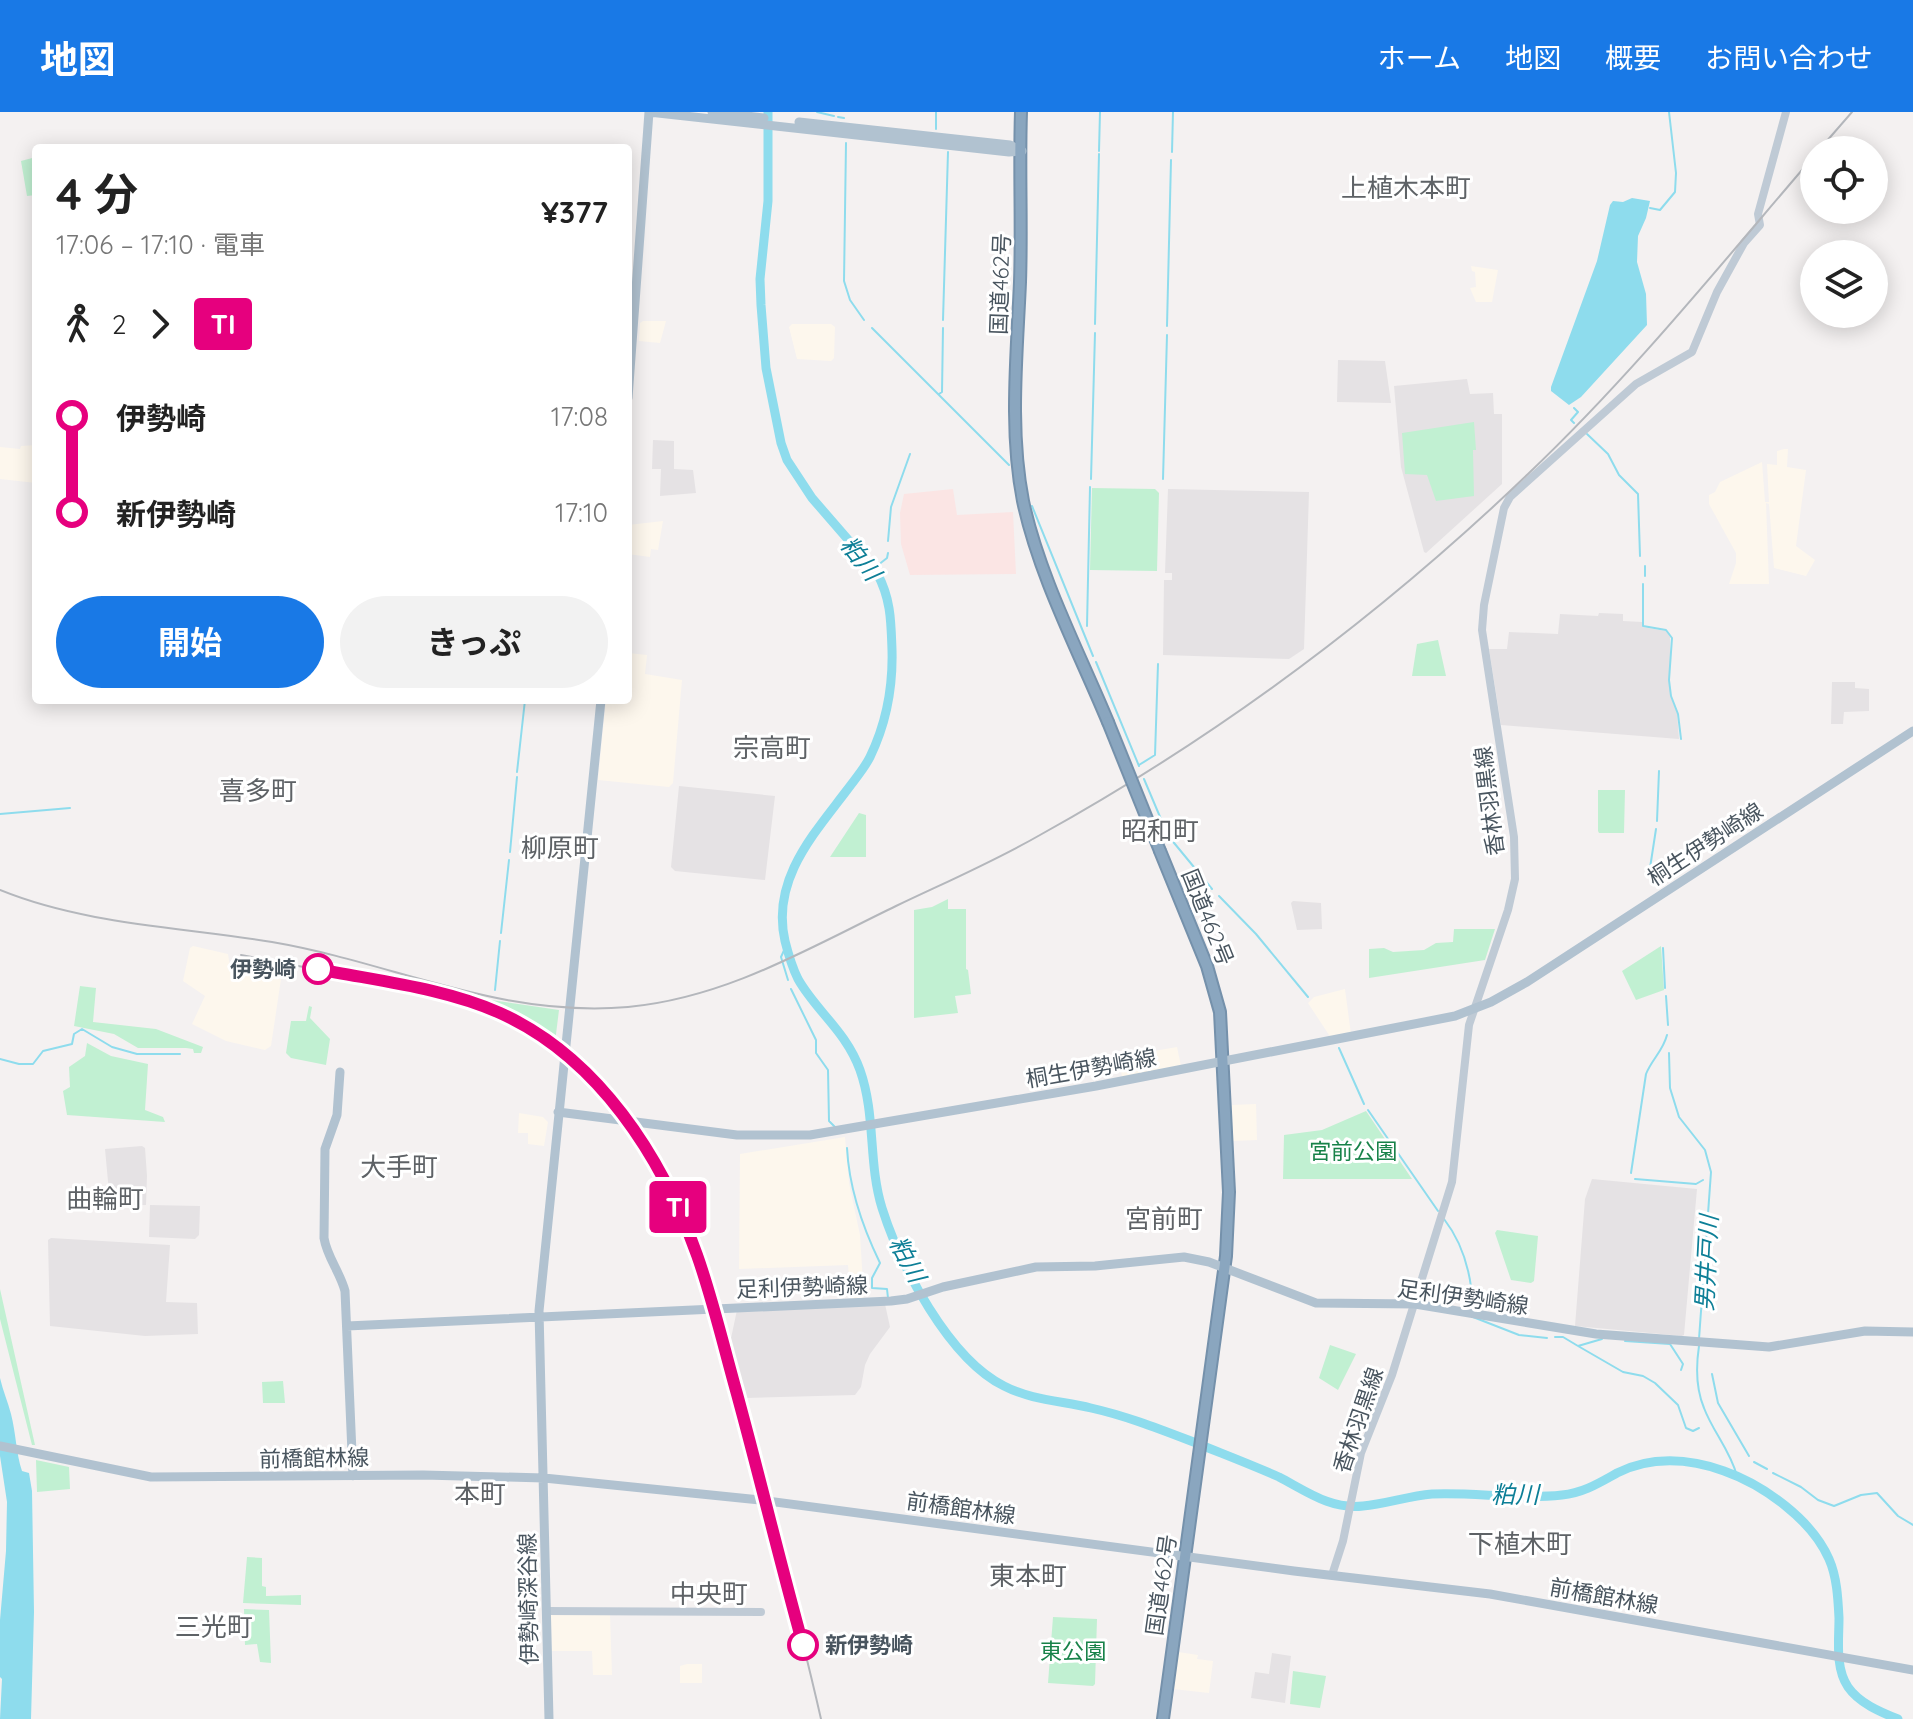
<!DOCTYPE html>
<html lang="ja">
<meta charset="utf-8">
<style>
:root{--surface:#fff;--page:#f2f2f2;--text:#222;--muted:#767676;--accent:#1979e6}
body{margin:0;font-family:Quicksand,"Noto Sans JP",sans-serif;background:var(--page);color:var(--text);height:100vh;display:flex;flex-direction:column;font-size:30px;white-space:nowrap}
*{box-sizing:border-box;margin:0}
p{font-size:26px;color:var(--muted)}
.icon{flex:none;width:44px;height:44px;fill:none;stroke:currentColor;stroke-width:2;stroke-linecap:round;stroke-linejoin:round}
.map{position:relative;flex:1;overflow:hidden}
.panel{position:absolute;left:32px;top:32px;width:600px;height:560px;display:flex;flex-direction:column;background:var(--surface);border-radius:8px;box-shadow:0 4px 20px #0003}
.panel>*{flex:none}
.badge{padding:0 16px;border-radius:6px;font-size:28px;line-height:52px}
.controls{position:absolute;left:1800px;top:24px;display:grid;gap:16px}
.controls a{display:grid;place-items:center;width:88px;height:88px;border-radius:50%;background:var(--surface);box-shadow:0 4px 20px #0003;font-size:40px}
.map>.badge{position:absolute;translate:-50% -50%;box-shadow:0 0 0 4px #fff}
.legs{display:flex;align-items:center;gap:12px;height:88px;padding:0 24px;font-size:26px}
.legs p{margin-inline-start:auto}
.head{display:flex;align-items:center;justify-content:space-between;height:136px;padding:0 24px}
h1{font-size:44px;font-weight:700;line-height:60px}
.action{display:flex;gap:16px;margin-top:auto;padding:16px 24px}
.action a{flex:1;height:92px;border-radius:48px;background:var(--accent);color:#fff;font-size:32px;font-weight:700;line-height:92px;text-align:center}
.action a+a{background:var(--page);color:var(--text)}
ul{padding:0 24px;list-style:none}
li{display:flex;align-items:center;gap:28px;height:96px;font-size:30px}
li i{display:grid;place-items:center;width:12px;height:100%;margin:0 10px;background:currentColor}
li i::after{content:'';width:20px;height:20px;margin:-10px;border:6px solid;border-radius:50%;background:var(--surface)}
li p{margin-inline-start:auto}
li:first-child i{background:linear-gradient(#0000 50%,currentColor 0)}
li:last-child i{background:linear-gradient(currentColor 50%,#0000 0)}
header{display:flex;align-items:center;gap:48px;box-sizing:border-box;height:112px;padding:0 40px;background:var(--accent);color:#fff}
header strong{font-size:38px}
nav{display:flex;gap:44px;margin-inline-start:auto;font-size:28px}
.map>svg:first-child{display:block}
.commercial{fill:#fdf7ed}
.education{fill:#e5e2e4}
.medical{fill:#fbe5e4}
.green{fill:#c1f0d2}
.water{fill:#8edced}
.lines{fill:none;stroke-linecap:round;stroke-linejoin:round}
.stream{stroke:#8edced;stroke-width:2}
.river{stroke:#8edced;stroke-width:9}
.highway-casing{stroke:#7591ab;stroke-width:14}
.secondary{stroke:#bfcad5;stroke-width:8}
.primary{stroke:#b1c2d0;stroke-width:9}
.highway{stroke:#8aa6bf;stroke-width:10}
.rail{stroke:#b4b7bc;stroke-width:2}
.highway-bridge-casing{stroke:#7591ab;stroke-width:14;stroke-linecap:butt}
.highway-bridge{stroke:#8aa6bf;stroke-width:10}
.line-1-casing{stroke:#fff;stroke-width:18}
.line-1{stroke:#e6007e;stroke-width:12}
.stop-1-dot{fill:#fff;stroke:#e6007e;stroke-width:4}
.labels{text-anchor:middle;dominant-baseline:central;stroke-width:6;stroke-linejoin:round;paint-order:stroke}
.street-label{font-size:22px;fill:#49555f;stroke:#fff}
.stop-label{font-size:22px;font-weight:bold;fill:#49555f;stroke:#fff;text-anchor:end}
.park-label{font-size:22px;fill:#188249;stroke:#fff}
.water-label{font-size:24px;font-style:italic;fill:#0d7f97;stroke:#fff}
.quarter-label{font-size:26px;fill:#5e6266;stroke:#fff}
</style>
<header>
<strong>地図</strong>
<nav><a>ホーム</a><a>地図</a><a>概要</a><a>お問い合わせ</a></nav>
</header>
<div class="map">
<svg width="1913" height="1607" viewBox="0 0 1913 1607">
<rect width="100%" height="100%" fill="#f4f1f1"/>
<path class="commercial" d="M 1471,154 L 1498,158 L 1492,190 L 1476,190 L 1470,176 L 1476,175 L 1475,160 L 1472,159 Z
M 643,209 L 666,209 L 660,231 L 639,229 L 640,211 Z
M 792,212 L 831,212 L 835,215 L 834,246 L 831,249 L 797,247 L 789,215 Z
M 36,333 L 36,371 L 0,367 L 0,335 L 20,337 L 21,334 Z
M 1784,337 L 1788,337 L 1787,355 L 1806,358 L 1796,434 L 1815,448 L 1806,464 L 1774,456 L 1769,392 L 1766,391 L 1769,472 L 1729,472 L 1736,451 L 1736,441 L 1709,392 L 1709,383 L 1715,380 L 1720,370 L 1762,350 L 1765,390 L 1769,390 L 1767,352 L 1777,353 L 1777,339 Z
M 663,409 L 658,438 L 651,437 L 650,445 L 628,442 L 628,413 Z
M 628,541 L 647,543 L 645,562 L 682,568 L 673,671 L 669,675 L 598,668 L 606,588 L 628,588 Z
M 193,834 L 228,842 L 230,854 L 281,867 L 271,934 L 265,938 L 226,929 L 192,912 L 205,884 L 183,869 L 190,836 Z
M 1345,877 L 1351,922 L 1331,926 L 1308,891 L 1314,885 Z
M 1177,935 L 1181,954 L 1122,965 L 1119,945 Z
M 1256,992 L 1257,1028 L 1233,1029 L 1232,993 Z
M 519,1001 L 543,1005 L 548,1010 L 544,1034 L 528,1032 L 528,1021 L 518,1021 Z
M 845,1025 L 849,1071 L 860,1123 L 864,1187 L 851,1188 L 848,1153 L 739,1157 L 740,1042 Z
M 610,1502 L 612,1563 L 593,1563 L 592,1539 L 552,1539 L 551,1503 Z
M 1178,1540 L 1198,1543 L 1197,1547 L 1213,1549 L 1209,1581 L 1173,1577 Z
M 687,1552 L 702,1552 L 702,1571 L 680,1571 L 680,1554 Z"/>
<path class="education" d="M 1338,248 L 1385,249 L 1391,291 L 1337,290 Z
M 1467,267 L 1470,282 L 1493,281 L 1494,302 L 1502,302 L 1502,372 L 1426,441 L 1424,440 L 1401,355 L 1394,274 Z
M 653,328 L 674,329 L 674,357 L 693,358 L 696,381 L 660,384 L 661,357 L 652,357 Z
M 1168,377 L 1309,380 L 1304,537 L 1289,547 L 1163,543 L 1164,468 L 1172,468 L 1172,461 L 1165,461 Z
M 1599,501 L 1623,502 L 1623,509 L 1642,510 L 1642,515 L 1666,519 L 1670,525 L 1670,583 L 1677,601 L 1679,627 L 1501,613 L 1489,537 L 1507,537 L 1509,520 L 1558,522 L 1560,502 L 1598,504 Z
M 1832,570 L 1855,570 L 1855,576 L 1869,577 L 1869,599 L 1844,600 L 1843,612 L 1831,612 Z
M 679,674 L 775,684 L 765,768 L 675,759 L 671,755 Z
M 1293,789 L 1321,791 L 1322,817 L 1297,818 L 1291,791 Z
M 142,1034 L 145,1036 L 147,1064 L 146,1093 L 118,1094 L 118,1080 L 109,1080 L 105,1037 Z
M 1592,1067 L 1697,1077 L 1684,1223 L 1682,1224 L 1575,1214 L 1585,1087 Z
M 150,1093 L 200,1094 L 199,1123 L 195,1127 L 149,1125 Z
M 51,1126 L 170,1133 L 166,1190 L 197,1191 L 198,1222 L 145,1224 L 50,1214 L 48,1128 Z
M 885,1192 L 890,1215 L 870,1242 L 865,1253 L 861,1275 L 855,1283 L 745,1286 L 730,1231 L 737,1198 Z
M 1272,1541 L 1291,1544 L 1285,1591 L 1251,1586 L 1255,1560 L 1269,1562 Z"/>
<path class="medical" d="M 953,377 L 957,403 L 1013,400 L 1016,462 L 910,463 L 901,432 L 900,401 L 904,382 Z"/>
<path class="green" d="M 36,45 L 36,83 L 27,84 L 21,49 Z
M 1474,310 L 1476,338 L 1473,338 L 1474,384 L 1436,389 L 1427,363 L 1405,362 L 1402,321 Z
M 1092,376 L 1155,377 L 1159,381 L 1157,459 L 1090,458 Z
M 1438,528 L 1446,564 L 1412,564 L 1417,532 Z
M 1598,678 L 1625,678 L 1624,721 L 1599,721 L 1598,719 Z
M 859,701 L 866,703 L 866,745 L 830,745 Z
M 948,787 L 948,797 L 966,797 L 966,857 L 968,858 L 971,882 L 955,884 L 958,901 L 914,906 L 914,798 L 932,795 Z
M 1454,817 L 1495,817 L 1485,848 L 1369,866 L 1369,837 L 1384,836 L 1393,840 L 1424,838 L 1436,831 L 1453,830 Z
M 1661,834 L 1664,878 L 1636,888 L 1622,859 Z
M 80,874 L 96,876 L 93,910 L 156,917 L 203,935 L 201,941 L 194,941 L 193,937 L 186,936 L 138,936 L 114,922 L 74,914 Z
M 491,888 L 559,898 L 555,930 L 524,911 L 489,894 Z
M 309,894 L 312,895 L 310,906 L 330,927 L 326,953 L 291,946 L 286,941 L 291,909 L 306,909 Z
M 87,931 L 111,944 L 148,952 L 145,998 L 163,1005 L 165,1010 L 67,1003 L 63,979 L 70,975 L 69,955 L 85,944 Z
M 1366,999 L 1412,1067 L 1283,1067 L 1284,1023 L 1322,1018 Z
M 1497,1118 L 1538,1124 L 1534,1169 L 1531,1171 L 1511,1168 L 1495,1121 Z
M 0,1177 L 35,1333 L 32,1333 L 0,1207 Z
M 1330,1233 L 1356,1242 L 1338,1278 L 1319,1266 Z
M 283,1269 L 285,1291 L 263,1291 L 262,1270 Z
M 36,1348 L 69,1355 L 70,1377 L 37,1380 Z
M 247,1445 L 262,1446 L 262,1474 L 266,1475 L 266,1484 L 301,1483 L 301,1493 L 243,1491 Z
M 244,1497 L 269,1498 L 271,1551 L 260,1550 L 257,1532 L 245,1533 Z
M 1053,1505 L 1097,1507 L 1095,1572 L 1093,1574 L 1048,1571 Z
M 1293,1559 L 1326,1564 L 1320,1596 L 1290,1592 Z"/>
<path class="water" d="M 1632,86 L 1650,89 L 1646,106 L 1638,124 L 1637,150 L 1646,182 L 1647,213 L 1581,285 L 1569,293 L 1551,279 L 1551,275 L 1597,149 L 1610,93 L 1613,89 L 1623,90 Z
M 0,1266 C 3,1279 8,1290 11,1302 C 16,1321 16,1341 22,1359 L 29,1361 L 32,1379 L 34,1500 L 31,1607 L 0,1607 L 2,1567 L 0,1565 L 0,1508 L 6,1439 L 7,1390 L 0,1344 Z"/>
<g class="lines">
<path class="stream" d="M 817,0 L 834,4
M 838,5 L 844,6
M 936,17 L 936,0
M 846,31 L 844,169 L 850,188 L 864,208
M 1099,39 L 1100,0
M 1172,40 L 1173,0
M 1650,96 L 1660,98 L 1675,80 L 1676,61 L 1669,0
M 943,208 L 948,40
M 1095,212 L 1099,42
M 1167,214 L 1171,48
M 872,216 L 1009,353
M 939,282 L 942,280 L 943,216
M 1574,311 L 1571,308 L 1578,300 L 1574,296
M 1587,322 L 1608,342 L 1619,363 L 1638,382 L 1640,444
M 1091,367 L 1095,221
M 1163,367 L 1167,223
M 1032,394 L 1093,544
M 888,429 L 891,395 L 910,342
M 1645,454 L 1645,464
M 873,457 L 887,446 L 888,441
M 1643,472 L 1643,514 L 1666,518 L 1672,526 L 1669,568 L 1671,584 L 1678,602 L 1681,627
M 1087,514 L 1090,375
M 1096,550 L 1139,654
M 1139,653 L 1155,643 L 1158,552
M 517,660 L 525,588
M 1144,667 L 1166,719
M 0,702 L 70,696
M 1657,709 L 1659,659
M 1170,726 L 1212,777
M 510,740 L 517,665
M 1650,756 L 1656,717
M 1219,784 L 1256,822 L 1308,885
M 501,821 L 509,748
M 786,834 L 781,845 L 788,868
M 1663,836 L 1665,876
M 791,877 L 816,928 L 816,941 L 828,958 L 829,1009 L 835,1015
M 495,878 L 500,829
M 1666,884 L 1668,913
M 1339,936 L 1364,992
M 1669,941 L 1670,976 L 1679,1005 L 1705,1038 L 1711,1060 L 1699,1227
M 0,947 L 19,952 L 33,952 L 43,939 L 72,932 L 74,922 L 82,917 L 112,935 L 137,942 L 180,942
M 1368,998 L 1438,1099
M 847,1036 C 849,1075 863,1116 880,1151 L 872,1166 L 872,1176 L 887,1177 L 888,1186
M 1631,1061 L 1646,962 C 1652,947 1663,939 1667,923
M 1635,1067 L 1696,1072 L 1703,1068
M 1444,1107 C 1465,1134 1472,1165 1473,1198
M 1473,1205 L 1519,1223 L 1547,1226
M 1555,1225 L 1563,1225 L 1578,1234 L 1602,1227
M 1625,1229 L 1670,1232 L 1683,1252 L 1681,1258
M 1578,1234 L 1623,1260 L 1643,1264 L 1655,1271 L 1678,1293 L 1686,1316 L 1693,1319 L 1699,1316
M 1699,1234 C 1696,1254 1696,1277 1704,1296 C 1713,1320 1730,1338 1737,1364
M 1712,1262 L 1718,1291 L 1749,1344
M 1754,1350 L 1767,1357
M 1773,1361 L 1801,1375 L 1818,1388 L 1834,1394 L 1861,1383 L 1877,1381 L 1898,1404 L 1913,1413"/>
<path class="river" d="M 768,0 L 768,89 L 760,167 L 761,193 L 766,256 L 781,331 L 787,348 L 812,386 L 877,461 C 891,487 891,509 892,538 C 893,575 886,612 870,645 C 864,657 855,667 847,678 C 813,723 771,768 785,829 C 788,841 793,857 798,867 C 816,899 846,919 860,958 C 876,1003 868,1051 882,1096 C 900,1153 949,1247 1004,1274 C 1031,1288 1062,1289 1091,1296 C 1127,1304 1162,1318 1196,1331 C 1223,1342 1252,1353 1279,1365 C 1306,1379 1331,1398 1363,1394 C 1386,1392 1408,1384 1432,1382 C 1475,1380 1519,1388 1562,1383 C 1583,1381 1599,1371 1617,1361 C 1650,1344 1689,1346 1724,1359 C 1764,1373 1812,1408 1829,1447 C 1837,1465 1838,1487 1839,1506 C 1839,1528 1835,1556 1848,1575 C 1859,1591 1880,1600 1898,1607"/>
<g class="highway-casing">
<path id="highway" d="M 1021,0 C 1019,56 1022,113 1020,170 C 1017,242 1009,318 1023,389 C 1039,464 1079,540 1108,610
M 1160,739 L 1207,854 L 1220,900 L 1229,1080 L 1226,1144 L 1163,1607"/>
</g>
<path class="secondary" d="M 1332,1463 L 1343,1429 L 1361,1341 L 1392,1263 L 1452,1070 L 1469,913 L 1508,798 L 1515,767 L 1514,725 L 1482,518 L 1484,493 L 1504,396 L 1510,385 L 1636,272 L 1692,240 L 1717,180 L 1744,131 L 1760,113 L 1758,102 L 1786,0
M 546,1499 L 761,1500"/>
<path class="primary" d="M 649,0 L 1009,40 L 1022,39
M 712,0 L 764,6
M 799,10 L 1010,33 L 1021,39
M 628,286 L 649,0
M 340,960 L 337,1003 L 325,1037 L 324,1126 C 327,1145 340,1160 345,1179 L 353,1364
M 558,1000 L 737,1023 L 810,1023 L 1096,974 L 1455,904 L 1491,890 L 1527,870 L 1913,619
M 347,1214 L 891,1189 L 907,1187 L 943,1175 L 1036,1155 L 1095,1154 L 1184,1145 L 1209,1150 L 1316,1191 L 1415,1192 L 1596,1222 L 1769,1235 L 1865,1219 L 1913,1220
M 0,1334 L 151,1365 L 423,1363 L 544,1366 L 760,1388 L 1294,1459 L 1490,1482 L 1913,1558
M 549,1607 L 539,1199 L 601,588"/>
<use href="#highway" class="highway"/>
<path class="rail" d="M 1819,38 L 1852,0
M 0,778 C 86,813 182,815 272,830 C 395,851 498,906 628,895 C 726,886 809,836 896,794 C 944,771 993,750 1040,723 C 1217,625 1382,502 1528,362 C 1631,264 1722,151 1814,44
M 241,843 L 413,876
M 471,890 C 661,957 704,1158 750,1331 C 775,1422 800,1514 821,1607"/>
<g class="highway-bridge-casing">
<path id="highway-bridge" d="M 1108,610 L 1160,739"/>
</g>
<use href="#highway-bridge" class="highway-bridge"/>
</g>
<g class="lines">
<g class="line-1-casing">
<path id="line-1" d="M 318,857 C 378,869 444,876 500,901 C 598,945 662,1045 697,1143 C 713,1188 724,1236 737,1282 C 760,1366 780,1450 803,1533"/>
</g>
<use href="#line-1" class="line-1"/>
</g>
<g class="stop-1-dot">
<circle cx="318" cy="857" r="14"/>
<circle cx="803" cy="1533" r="14"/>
</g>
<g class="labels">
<g class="street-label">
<text transform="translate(1000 172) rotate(-88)">国道462号</text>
<text transform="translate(1489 689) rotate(-97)">香林羽黒線</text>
<text transform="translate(1705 732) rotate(-33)">桐生伊勢崎線</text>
<text transform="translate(1208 805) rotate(68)">国道462号</text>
<text transform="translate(1091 956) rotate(-10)">桐生伊勢崎線</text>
<text transform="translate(802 1175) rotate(-2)">足利伊勢崎線</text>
<text transform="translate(1463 1185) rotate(8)">足利伊勢崎線</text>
<text transform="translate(1358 1308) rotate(-71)">香林羽黒線</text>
<text transform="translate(314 1346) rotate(-1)">前橋館林線</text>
<text transform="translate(961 1396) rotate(8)">前橋館林線</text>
<text transform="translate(1161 1473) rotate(-82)">国道462号</text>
<text transform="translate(1604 1484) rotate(10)">前橋館林線</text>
<text transform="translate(528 1487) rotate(-91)">伊勢崎深谷線</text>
</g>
<g class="stop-label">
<text x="296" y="857">伊勢崎</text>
<text x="825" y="1533" text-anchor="start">新伊勢崎</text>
</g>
<g class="park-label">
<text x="1353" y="1039">宮前公園</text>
<text x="1073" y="1539">東公園</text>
</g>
<g class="water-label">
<text transform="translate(861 446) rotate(52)">粕川</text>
<text transform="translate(908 1147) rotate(62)">粕川</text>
<text transform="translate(1706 1151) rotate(-87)">男井戸川</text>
<text x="1515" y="1382">粕川</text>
</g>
<g class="quarter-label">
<text x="1406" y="75">上植木本町</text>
<text x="772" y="635">宗高町</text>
<text x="258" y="678">喜多町</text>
<text x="1160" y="718">昭和町</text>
<text x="560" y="735">柳原町</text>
<text x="399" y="1054">大手町</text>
<text x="105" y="1086">曲輪町</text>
<text x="1164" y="1106">宮前町</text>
<text x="480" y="1381">本町</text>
<text x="1520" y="1431">下植木町</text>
<text x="1028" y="1463">東本町</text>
<text x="709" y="1481">中央町</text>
<text x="214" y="1514">三光町</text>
</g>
</g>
</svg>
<div class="controls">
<a><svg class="icon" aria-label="locate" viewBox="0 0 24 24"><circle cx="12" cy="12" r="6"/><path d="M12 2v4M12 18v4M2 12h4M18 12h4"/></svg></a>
<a><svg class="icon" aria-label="layers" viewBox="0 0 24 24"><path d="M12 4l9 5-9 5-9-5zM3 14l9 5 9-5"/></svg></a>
</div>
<b class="badge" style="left:678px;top:1095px;background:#e6007e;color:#fff">TI</b>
<section class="panel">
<div class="head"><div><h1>4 分</h1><p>17:06 – 17:10 · 電車</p></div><b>¥377</b></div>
<div class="legs"><svg class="icon" aria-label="walk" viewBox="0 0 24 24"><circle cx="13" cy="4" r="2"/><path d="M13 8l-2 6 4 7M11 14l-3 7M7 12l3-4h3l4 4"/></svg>2<svg class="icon" aria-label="forward" viewBox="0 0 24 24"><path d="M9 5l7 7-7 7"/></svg><b class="badge" style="background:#e6007e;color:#fff">TI</b></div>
<ul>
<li><i style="color:#e6007e"></i><b>伊勢崎</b><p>17:08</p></li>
<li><i style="color:#e6007e"></i><b>新伊勢崎</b><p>17:10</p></li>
</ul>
<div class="action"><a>開始</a><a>きっぷ</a></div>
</section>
</div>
